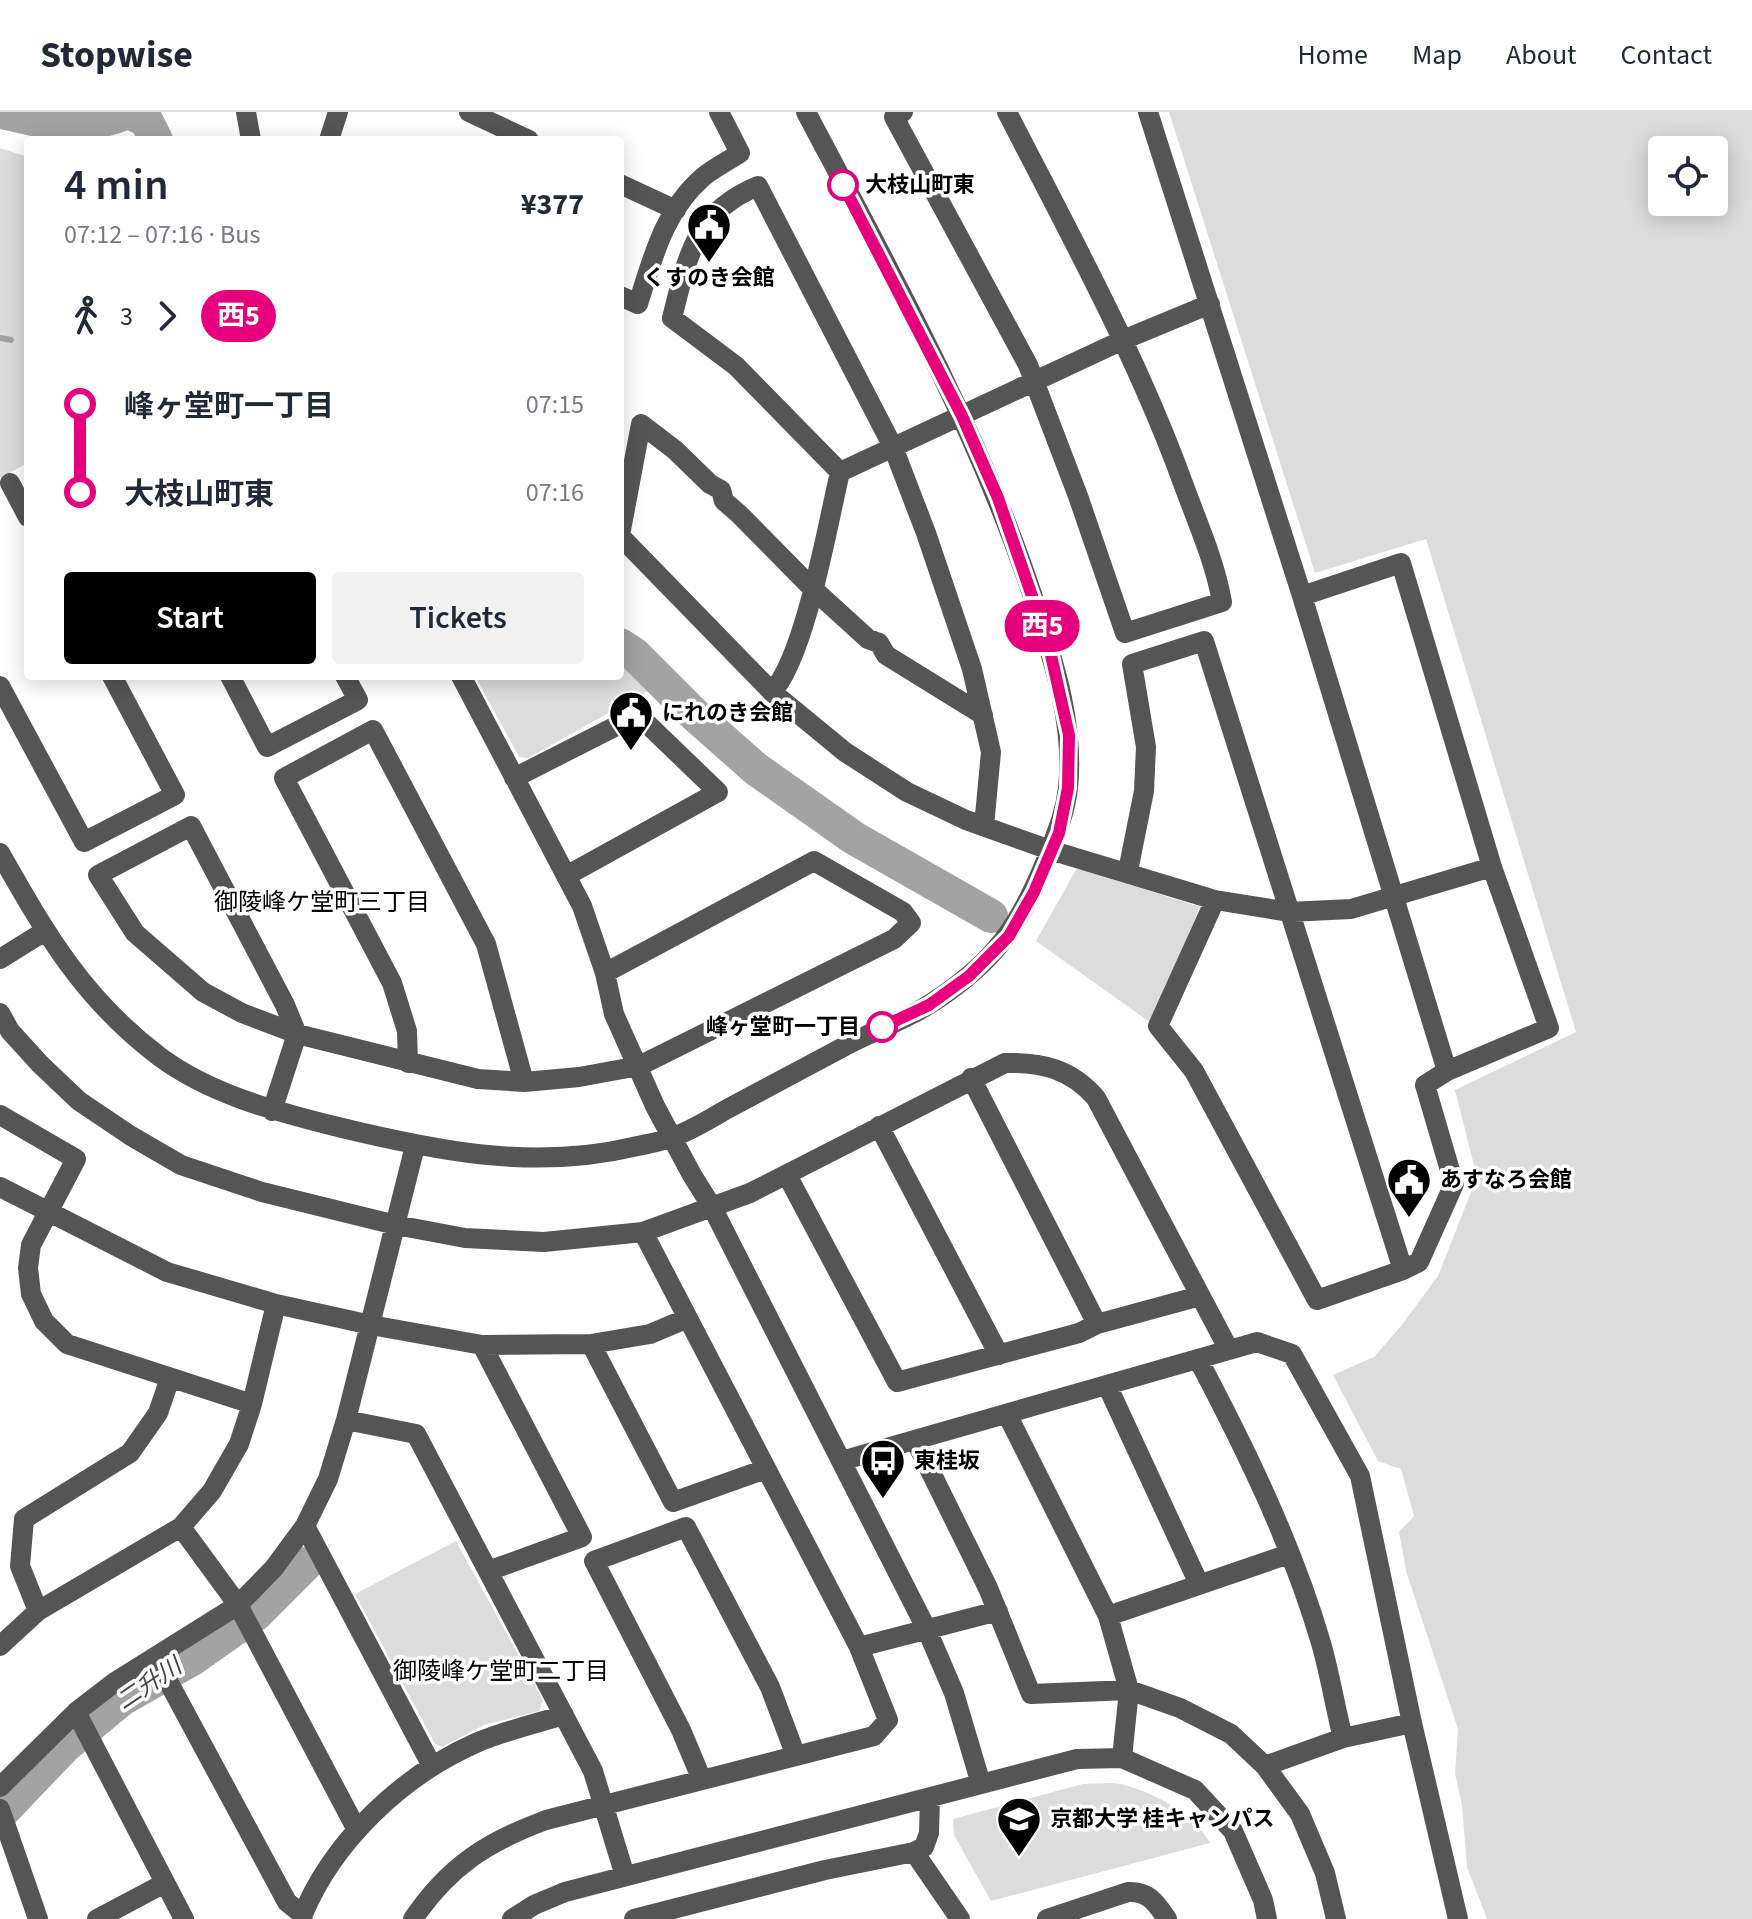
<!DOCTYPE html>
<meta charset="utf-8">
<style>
:root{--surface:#fff;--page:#f2f2f3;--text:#1f2937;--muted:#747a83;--line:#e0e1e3;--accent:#000}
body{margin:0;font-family:"Source Sans 3","Noto Sans JP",sans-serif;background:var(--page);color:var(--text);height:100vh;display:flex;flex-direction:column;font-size:30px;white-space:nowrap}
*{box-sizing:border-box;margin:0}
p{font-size:26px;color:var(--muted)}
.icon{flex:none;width:44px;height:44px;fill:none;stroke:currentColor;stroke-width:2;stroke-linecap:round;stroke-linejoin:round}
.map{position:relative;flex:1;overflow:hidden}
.panel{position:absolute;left:24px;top:24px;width:600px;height:544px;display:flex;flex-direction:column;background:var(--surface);border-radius:8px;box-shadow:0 4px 20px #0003}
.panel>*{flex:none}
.badge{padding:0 16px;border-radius:26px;font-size:28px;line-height:52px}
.controls{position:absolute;left:1648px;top:24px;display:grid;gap:16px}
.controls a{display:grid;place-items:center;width:80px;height:80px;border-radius:8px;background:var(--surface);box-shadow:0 4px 20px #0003;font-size:40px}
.map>.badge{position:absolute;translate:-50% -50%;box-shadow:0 0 0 4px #fff}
.legs{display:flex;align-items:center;gap:12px;height:88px;padding:0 40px;font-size:26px}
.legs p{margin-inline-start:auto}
.summary{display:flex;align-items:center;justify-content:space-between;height:136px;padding:0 40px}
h1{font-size:44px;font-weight:600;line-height:60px}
.button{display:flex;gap:16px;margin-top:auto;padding:16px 40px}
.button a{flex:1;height:92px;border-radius:8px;background:var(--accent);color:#fff;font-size:32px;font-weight:600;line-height:92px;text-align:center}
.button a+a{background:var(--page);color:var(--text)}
ul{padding:0 40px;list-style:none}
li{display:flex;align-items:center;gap:28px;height:88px;font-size:30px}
li i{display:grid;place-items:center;width:12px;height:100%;margin:0 10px;background:currentColor}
li i::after{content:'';width:20px;height:20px;margin:-10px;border:6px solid;border-radius:50%;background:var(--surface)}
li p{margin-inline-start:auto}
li:first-child i{background:linear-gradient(#0000 50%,currentColor 0)}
li:last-child i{background:linear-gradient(currentColor 50%,#0000 0)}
header{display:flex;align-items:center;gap:48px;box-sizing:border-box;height:112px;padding:0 40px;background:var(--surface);border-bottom:2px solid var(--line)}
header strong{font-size:38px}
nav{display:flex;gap:44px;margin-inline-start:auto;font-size:28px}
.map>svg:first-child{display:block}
.green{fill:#dcdcdc;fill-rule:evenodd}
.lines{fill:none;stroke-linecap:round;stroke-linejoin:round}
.stream{stroke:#a3a3a3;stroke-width:6}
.river{stroke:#a3a3a3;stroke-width:34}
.minor{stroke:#555;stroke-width:20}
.line-1-casing{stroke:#fff;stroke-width:18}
.line-1{stroke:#e6007e;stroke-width:12}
.stop-1-dot{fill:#fff;stroke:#e6007e;stroke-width:4}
.labels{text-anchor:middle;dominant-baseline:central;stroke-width:7;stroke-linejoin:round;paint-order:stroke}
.stop-label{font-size:22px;font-weight:bold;fill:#000;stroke:#fff;text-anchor:start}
.poi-label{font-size:22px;font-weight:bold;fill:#000;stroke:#fff;text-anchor:start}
.neighbourhood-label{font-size:24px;fill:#000;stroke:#fff}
.water-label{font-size:24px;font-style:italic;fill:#444;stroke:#fff}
</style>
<header>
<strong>Stopwise</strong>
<nav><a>Home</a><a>Map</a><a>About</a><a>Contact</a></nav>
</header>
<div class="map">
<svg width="1752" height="1807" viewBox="0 0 1752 1807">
<rect width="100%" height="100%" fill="#fff"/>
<path class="green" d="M 1169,0 L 1752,0 L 1752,1807 L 1487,1807 L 1467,1755 L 1462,1693 L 1455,1662 L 1458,1617 L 1406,1459 L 1399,1420 L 1414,1404 L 1401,1357 L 1378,1349 L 1333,1263 L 1374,1245 L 1401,1214 L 1438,1164 L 1477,1065 L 1455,978 L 1576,920 L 1426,427 L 1315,461 ZM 1662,38 L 1714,38 L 1714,90 L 1662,90 Z
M 0,36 L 28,45 L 28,351 L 0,366 Z
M 620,523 L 652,559 L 668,568 L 528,646 L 519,645 L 475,564 L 620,564 Z
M 1077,756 L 1200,795 L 1151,911 L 1036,829 Z
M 456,1429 L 543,1588 L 539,1599 L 484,1613 L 442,1635 L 435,1632 L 355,1482 Z
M 1083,1672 C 1095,1672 1110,1670 1121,1672 C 1153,1680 1195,1702 1210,1731 L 991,1789 L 954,1723 L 953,1707 Z"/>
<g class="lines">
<path class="stream" d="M 146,8 L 147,0
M 0,226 L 11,228"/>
<path class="river" d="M 2,0 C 49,11 82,20 128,0
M 129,0 L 146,8 L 156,28
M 620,533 L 634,542 L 696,604 L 756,657 L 854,726 L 991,804
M 0,1702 L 64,1635 L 122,1587 L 192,1547 L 256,1502 L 306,1452"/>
<path class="minor" d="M 246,0 L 251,28
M 469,0 L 529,28
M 903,0 L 894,5 L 1028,253 L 1078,384 L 1125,521 L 1222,490 C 1215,450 1198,412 1184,374 C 1137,244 1070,123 1007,0
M 1148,0 L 1302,484 L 1447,959
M 329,28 L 338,0
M 620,72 L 676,98
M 620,184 L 638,192 C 653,145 664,99 703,65 C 714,56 728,49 740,41 L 719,0
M 840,360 L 736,254 L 672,206 C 687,147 694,100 758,74 L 893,335 L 926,421 L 972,557 L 991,640 L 984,714
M 840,360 L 1123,228 L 1210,192
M 10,371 L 28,405
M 620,423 L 641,312 L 675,338 L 710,372 L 721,378 L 724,389 L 739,402 L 813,477 L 868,527 L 879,531 L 886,543 L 983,603
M 620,424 L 772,580 L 845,640 L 907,680 L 966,708 L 1050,738 L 1215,788 L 1289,800 L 1351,797 L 1492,755
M 230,564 L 267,635 L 358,588 L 345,564
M 461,564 L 582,794 L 605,861 L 614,902 L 655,994 L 692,1063 L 712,1095 L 927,1518 L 954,1581 L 981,1672
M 0,574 L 84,730 L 175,683 L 112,564
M 772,580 C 805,545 828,411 840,360
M 514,666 L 638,603 L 718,680 L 566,764
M 0,741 C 46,822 83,887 160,945 C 210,982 274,999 334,1014 C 432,1038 532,1059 633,1035 C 646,1032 661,1030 673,1025 C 693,1018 711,1006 729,996 C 769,975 809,953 849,932 C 876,918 908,907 933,890 C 995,850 1020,813 1047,746 C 1056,722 1065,702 1068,676 C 1075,609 1052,545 1032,482 C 976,314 889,157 806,0
M 1128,759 L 1144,679 L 1146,635 L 1132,552 L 1204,529 L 1403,1158
M 1215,788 L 1158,914 L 1194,959 L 1317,1188 L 1403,1158 L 1419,1150 L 1454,1072 L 1425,973 L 1447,959 L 1549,916 L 1492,755 L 1401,451 L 1302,484
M 0,847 L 45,819
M 0,901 L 10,919 L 40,952 L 79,989 L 131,1024 L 181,1053 L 262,1080 L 396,1113 L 465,1126 L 544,1130 L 643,1120 L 750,1081 L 1005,951 C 1042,950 1071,957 1096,986 L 1229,1238
M 408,951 L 407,919 L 392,871 L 284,666 L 373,618 L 486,832 L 524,970
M 971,966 L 1097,1212
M 272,999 L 297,922 L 285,893 L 191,714 L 98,763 L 135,821 L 203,880 L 242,901 L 297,922 L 478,967 L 524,970 L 579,965 L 639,954 L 894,827 L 911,811 L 903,800 L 814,749 L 605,861
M 0,1003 L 76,1047 L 31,1133 L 28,1156 L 31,1182 L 44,1209 L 67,1232 L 252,1292
M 879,1014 L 999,1243
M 787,1063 L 897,1270 L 1079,1221 L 1097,1212 L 1200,1184
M 0,1075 L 167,1160 L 276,1192 L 371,1213 L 482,1233 L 591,1232 L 650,1222 L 688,1206
M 591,1232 L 673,1390 L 766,1357
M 482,1233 L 582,1425 L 488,1459
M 1198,1247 C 1246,1338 1292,1432 1321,1531 C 1330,1562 1335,1595 1343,1626
M 1107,1273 L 1199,1472
M 1007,1302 L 1108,1504 L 1129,1578 L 1122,1646
M 346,1308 L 416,1322 L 593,1659 L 625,1764
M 915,1328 L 988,1476 L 1031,1582 L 1129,1578 L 1180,1596 L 1231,1622 L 1265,1654 L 1300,1702 L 1325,1761 L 1336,1807
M 841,1349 L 1257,1230 L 1292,1242 L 1360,1364 L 1412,1611 L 1458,1807
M 305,1414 L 432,1654
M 181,1415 L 238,1493 L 357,1718
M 38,1499 L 20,1454 L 24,1407 L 130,1341 L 158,1301 L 170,1266
M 1108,1504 L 1289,1442
M 0,1534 L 38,1499 L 181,1415 L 212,1379 L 239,1332 L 252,1292 L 276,1192
M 859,1535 L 998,1499
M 155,1545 L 287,1790 L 303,1803
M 76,1600 L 184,1807
M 1265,1654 L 1343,1626 L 1412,1611
M 702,1668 L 681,1618 L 594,1449 L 686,1415 L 770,1575 L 796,1644
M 0,1675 L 76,1600 L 115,1570 L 238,1493 L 274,1456 L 305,1414 L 328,1367 L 346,1308 L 415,1034
M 0,1697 L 38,1807
M 914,1740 L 960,1807
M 97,1807 L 165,1771
M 301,1807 C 331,1731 401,1664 476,1631 C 504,1619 534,1612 564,1603
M 413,1807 C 449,1754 487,1730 546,1708 L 874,1624 L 888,1608 L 859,1535 L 643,1120
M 512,1807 L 534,1793 L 565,1780 L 1077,1647 L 1122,1646 L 1195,1678 L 1233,1719 L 1263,1788 L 1267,1807
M 634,1807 L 825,1758 L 914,1740 L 924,1735 L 929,1721 L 930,1685
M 1047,1807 L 1128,1780 C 1149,1779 1156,1791 1167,1807"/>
</g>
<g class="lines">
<g class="line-1-casing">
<path id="line-1" d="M 843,73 L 962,304 L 998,386 L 1048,530 L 1069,623 L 1068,676 L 1059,721 L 1034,780 L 1009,824 L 969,864 L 929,893 L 882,915"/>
</g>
<use href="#line-1" class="line-1"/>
</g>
<defs>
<g id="civic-pin" transform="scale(2.3)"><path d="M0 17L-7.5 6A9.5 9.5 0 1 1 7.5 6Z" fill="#000" stroke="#fff"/><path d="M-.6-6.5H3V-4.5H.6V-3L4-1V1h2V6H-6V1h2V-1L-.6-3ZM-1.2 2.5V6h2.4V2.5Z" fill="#fff"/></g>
<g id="bus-pin" transform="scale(2.3)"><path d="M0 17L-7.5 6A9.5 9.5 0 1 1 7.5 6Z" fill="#000" stroke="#fff"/><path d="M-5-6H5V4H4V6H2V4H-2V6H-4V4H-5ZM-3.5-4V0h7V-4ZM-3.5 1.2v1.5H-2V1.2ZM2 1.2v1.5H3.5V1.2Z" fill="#fff"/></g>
<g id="university-pin" transform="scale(2.3)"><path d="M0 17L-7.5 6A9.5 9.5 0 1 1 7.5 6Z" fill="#000" stroke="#fff"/><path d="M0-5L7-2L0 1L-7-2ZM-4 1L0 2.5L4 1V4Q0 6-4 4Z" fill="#fff"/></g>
</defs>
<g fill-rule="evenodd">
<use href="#civic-pin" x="709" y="113"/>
<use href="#civic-pin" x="631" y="601"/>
<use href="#civic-pin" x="1409" y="1068"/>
<use href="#bus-pin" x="883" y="1349"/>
<use href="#university-pin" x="1019" y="1707"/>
</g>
<g class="stop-1-dot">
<circle cx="843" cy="73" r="14"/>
<circle cx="882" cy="915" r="14"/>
</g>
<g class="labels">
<g class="stop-label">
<text x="865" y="73">大枝山町東</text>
<text x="860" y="915" text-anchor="end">峰ヶ堂町一丁目</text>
</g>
<g class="poi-label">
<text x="709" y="166" text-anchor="middle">くすのき会館</text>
<text x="662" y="601">にれのき会館</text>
<text x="1440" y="1068">あすなろ会館</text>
<text x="914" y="1349">東桂坂</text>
<text x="1050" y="1707">京都大学 桂キャンパス</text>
</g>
<g class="neighbourhood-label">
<text x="322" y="790">御陵峰ケ堂町三丁目</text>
<text x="501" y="1559">御陵峰ケ堂町二丁目</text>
</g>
<g class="water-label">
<text transform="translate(149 1572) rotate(-34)">二升川</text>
</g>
</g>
</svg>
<div class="controls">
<a><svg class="icon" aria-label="locate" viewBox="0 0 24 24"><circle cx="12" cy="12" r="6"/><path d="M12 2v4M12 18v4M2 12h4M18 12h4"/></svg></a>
</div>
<b class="badge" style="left:1042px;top:514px;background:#e6007e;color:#fff">西5</b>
<section class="panel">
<div class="summary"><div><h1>4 min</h1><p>07:12 – 07:16 · Bus</p></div><b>¥377</b></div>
<div class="legs"><svg class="icon" aria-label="walk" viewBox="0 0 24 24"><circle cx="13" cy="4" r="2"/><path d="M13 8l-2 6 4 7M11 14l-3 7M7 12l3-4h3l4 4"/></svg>3<svg class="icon" aria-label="forward" viewBox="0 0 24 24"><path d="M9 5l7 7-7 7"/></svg><b class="badge" style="background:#e6007e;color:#fff">西5</b></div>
<ul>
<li><i style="color:#e6007e"></i><b>峰ヶ堂町一丁目</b><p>07:15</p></li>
<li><i style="color:#e6007e"></i><b>大枝山町東</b><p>07:16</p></li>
</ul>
<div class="button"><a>Start</a><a>Tickets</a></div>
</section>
</div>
